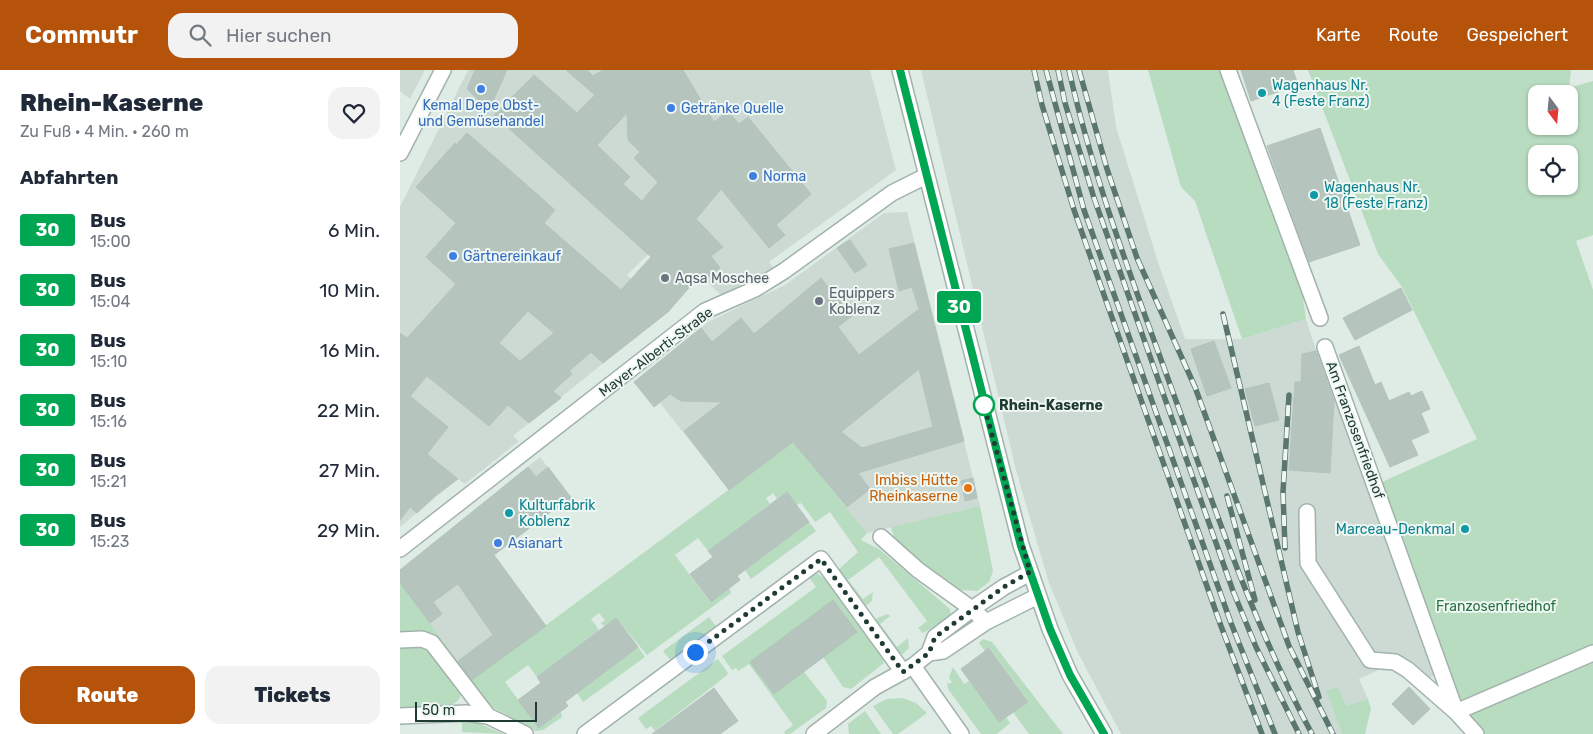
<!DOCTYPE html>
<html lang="de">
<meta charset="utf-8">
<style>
:root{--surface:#fff;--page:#f2f2f3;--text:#1f2937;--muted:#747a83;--accent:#b45309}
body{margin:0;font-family:Rubik,sans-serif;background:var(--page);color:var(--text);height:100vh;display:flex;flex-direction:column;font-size:19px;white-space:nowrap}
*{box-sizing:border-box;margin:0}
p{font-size:16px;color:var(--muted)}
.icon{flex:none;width:28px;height:28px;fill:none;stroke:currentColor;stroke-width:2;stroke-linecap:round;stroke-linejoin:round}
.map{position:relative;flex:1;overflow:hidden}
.drawer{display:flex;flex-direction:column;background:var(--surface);width:400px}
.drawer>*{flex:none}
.badge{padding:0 10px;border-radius:4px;font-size:18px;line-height:32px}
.needle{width:32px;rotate:164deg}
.tools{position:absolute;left:1128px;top:15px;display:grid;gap:10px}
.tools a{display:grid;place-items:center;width:50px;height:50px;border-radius:10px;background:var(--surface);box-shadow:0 1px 4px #0004;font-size:25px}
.scale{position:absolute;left:15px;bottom:12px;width:122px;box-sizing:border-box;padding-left:5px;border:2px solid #203b33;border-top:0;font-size:14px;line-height:18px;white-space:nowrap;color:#203b33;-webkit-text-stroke:4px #eff7f3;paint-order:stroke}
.you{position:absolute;width:25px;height:25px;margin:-12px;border:4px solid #fff;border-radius:50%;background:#1a73e8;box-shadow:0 0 0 8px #1a73e833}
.map>.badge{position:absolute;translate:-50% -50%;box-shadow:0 0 0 2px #fff}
h2{padding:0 20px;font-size:19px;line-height:45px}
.round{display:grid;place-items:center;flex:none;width:52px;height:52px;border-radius:15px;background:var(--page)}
.overview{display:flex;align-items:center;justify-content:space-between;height:85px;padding:0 20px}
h1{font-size:24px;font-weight:800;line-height:38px}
.button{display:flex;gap:10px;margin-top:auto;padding:10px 20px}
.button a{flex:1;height:58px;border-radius:15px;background:var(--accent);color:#fff;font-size:20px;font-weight:800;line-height:58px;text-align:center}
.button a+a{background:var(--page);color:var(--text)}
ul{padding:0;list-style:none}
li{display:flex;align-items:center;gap:15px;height:60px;padding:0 20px}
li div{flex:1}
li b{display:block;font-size:19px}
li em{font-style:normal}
li .badge{min-width:55px;font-weight:700;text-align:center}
header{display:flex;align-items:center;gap:30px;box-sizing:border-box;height:70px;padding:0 25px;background:var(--accent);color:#fff}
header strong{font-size:24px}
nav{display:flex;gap:28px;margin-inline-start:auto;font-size:18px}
.search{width:350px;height:45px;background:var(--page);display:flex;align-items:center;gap:12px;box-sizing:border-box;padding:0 18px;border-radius:15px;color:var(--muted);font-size:19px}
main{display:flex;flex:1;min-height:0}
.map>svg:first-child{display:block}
.built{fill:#cddad4}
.green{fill:#b8dcc0;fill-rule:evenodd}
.building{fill:#b5c5be;stroke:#b2c4bc;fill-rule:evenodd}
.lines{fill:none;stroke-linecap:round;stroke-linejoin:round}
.minor-casing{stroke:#a2b3ac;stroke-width:18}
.minor{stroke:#fff;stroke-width:15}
.rail-casing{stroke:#5a766e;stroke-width:5.5}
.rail{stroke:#eff7f3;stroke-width:4;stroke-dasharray:11;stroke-linecap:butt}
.line-casing{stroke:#fff;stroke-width:11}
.line{stroke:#00a651;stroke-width:8}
.walk{stroke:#203b33;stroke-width:5;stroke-dasharray:0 9}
.shop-dot{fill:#3f7fe0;stroke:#eff7f3;stroke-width:2}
.culture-dot{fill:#0f9aa8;stroke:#eff7f3;stroke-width:2}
.worship-dot{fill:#6b7280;stroke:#eff7f3;stroke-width:2}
.stop-dot{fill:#fff;stroke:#00a651;stroke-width:2.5}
.food-dot{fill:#e8710a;stroke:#eff7f3;stroke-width:2}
.labels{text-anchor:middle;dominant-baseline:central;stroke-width:4;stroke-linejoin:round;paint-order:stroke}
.culture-label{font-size:14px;fill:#0d838f;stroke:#eff7f3;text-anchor:start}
.shop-label{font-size:14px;fill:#366cbe;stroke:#eff7f3;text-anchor:start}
.worship-label{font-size:14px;fill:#5b616d;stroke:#eff7f3;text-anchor:start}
.street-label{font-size:14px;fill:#203b33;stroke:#eff7f3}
.stop-label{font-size:14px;font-weight:bold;fill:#203b33;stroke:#eff7f3;text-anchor:start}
.food-label{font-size:14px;fill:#c56008;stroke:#eff7f3;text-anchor:end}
.park-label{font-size:14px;fill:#2a7144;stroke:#eff7f3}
</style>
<header>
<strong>Commutr</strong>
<div class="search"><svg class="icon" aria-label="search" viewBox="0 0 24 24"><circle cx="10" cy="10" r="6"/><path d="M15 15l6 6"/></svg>Hier suchen</div>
<nav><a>Karte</a><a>Route</a><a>Gespeichert</a></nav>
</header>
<main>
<section class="drawer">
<div class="overview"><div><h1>Rhein-Kaserne</h1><p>Zu Fuß · 4 Min. · 260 m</p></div><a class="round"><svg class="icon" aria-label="heart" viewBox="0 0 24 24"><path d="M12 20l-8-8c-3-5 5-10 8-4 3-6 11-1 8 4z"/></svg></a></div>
<h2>Abfahrten</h2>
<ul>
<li><span class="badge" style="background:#00a651;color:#fff">30</span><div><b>Bus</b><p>15:00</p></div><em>6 Min.</em></li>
<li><span class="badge" style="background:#00a651;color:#fff">30</span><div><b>Bus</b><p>15:04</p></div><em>10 Min.</em></li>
<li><span class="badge" style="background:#00a651;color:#fff">30</span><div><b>Bus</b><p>15:10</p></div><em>16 Min.</em></li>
<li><span class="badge" style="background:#00a651;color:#fff">30</span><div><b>Bus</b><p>15:16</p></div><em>22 Min.</em></li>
<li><span class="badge" style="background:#00a651;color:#fff">30</span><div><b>Bus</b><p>15:21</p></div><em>27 Min.</em></li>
<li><span class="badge" style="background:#00a651;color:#fff">30</span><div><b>Bus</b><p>15:23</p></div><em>29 Min.</em></li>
</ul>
<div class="button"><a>Route</a><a>Tickets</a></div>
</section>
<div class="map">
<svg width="1193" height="664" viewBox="0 0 1193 664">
<rect width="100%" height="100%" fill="#dfebe5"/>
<path class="built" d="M 0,0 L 25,0 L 10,29 L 0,21 Z
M 68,0 L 470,0 L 496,100 L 369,192 L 376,202 L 321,225 L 263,170 L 227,205 L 268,241 L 113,366 L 119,371 L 65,414 L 58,409 L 0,457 L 0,137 Z
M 521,0 L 708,0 L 716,57 L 759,195 L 785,269 L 842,269 L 906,249 L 915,277 L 945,344 L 1038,604 L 1026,609 L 1002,589 L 959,609 L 968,629 L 946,636 L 926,621 L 942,664 L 721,664 L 678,583 L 649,513 L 616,400 Z
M 507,142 L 580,436 L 467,463 L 393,372 L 329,420 L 260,333 L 254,337 L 234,312 L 308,252 L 385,215 L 484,143 Z
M 140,387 L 172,429 L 159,440 L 157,437 L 94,485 L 146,556 L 72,611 L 0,513 L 0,500 Z"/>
<path class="green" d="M 748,0 L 819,0 L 847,65 L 901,215 L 906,249 L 842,269 L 795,131 L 781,117 Z
M 908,0 L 1171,0 L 1169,18 L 1193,11 L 1193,165 L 1176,171 L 1193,220 L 1193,664 L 1084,664 L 1069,648 L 1063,638 L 982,412 L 1077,369 L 1002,217 L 978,184 ZM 1136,24 L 1169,24 L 1169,56 L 1136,56 ZM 1136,84 L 1169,84 L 1169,116 L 1136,116 Z
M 393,372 L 467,463 L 461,470 L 479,479 L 550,539 L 551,547 L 523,563 L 518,558 L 527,551 L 479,487 L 448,510 L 463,529 L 473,522 L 472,531 L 464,537 L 438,500 L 458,482 L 430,442 L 415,452 L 401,433 L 396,435 L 386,422 L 377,429 L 373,423 L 366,428 L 370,434 L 308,481 L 298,468 L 275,485 L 310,532 L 330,518 L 331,523 L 247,585 L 216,548 L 204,556 L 201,553 L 205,550 L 199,543 L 191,549 L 199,560 L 137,607 L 128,595 L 105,612 L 139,658 L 161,642 L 162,647 L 143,660 L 136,661 L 90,636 L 73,619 L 37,572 L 0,564 L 0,513 L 72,610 Z
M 580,436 L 593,501 L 589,512 L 577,521 L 562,520 L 545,514 L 497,476 L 491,457 Z
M 409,452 L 416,461 L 351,509 L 345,500 Z
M 415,503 C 431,506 471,571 482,587 L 484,593 L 451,619 L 443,617 L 423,587 L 404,602 L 427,631 L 426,638 L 390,664 L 385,664 L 384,662 L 393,655 L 349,594 L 338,601 L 336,598 L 332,600 L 322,586 L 416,517 L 408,506 Z
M 488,544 L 490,546 L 480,554 L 497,577 L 508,568 L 509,578 L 503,584 L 497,584 L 475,553 L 477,548 Z
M 309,547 L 318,559 L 272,592 L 263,581 Z
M 583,569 L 592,572 L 663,664 L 629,664 L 613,642 L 628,631 L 590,578 L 585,581 L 579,573 Z
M 0,574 L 18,574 L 26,578 L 61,623 C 59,644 16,638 0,638 Z
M 238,577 L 245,587 L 183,632 L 177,623 Z
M 318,589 L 328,603 L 326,606 L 255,661 L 251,656 L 246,659 L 238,648 Z
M 553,597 L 564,614 L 569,611 L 599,652 L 606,647 L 610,653 L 597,664 L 581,664 L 548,619 L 547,612 L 549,614 L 552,612 L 549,608 Z
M 938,617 L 946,636 L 968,629 L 971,639 L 965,664 L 942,664 L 926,621 Z
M 503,628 L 516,633 L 527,643 L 498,664 L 493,664 L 473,636 L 487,629 Z
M 465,641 L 481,664 L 449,664 L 448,654 Z
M 62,650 L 76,652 L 103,664 L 62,662 Z"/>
<path class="building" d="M 75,0 L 107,0 L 89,40 L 67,19 Z
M 166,0 L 187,0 L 193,6 L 203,0 L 283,0 L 314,52 L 328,41 L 339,54 L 348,47 L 411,124 L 376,155 L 385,165 L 369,178 L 321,119 L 296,149 L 323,177 L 311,186 L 320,198 L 305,210 L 300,205 L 268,242 L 203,293 L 191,282 L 169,301 L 172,304 L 153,321 L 161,328 L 129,353 L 108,335 L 89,356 L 27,306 L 10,326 L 48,357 L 27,384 L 58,409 L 36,425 L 17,443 L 10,437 L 0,450 L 0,263 L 7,268 L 56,214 L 26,187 L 56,153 L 16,117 L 55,73 L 56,75 L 67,63 L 112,102 L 155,140 L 144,153 L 221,220 L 251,187 L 94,45 L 134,5 L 177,43 L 195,25 ZM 227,43 L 228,70 L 240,82 L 234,88 L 258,112 L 242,131 L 223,114 L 230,107 L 197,75 ZM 128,241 L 154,263 L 120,291 L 99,273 Z
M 841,0 L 893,0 L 898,15 L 851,31 Z
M 920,58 L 960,175 L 909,192 L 867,76 Z
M 450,170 L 467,195 L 455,203 L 437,178 Z
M 514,173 L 564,371 L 458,403 L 470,419 L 447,437 L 393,372 L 329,420 L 284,361 L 322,332 L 281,331 L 270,324 L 254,337 L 234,312 L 301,258 L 312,272 L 341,248 L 354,264 L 421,208 L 452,246 L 438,257 L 459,285 L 519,239 L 512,217 L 499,221 L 489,179 ZM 519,299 L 533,357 L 462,378 L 441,362 Z
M 1001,218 L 1012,240 L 955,270 L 943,248 Z
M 814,271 L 831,318 L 807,326 L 791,279 Z
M 959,276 L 975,315 L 981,312 L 989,331 L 1009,322 L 1011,326 L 1022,321 L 1030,339 L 1021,343 L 1029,362 L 1011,370 L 1018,385 L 990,397 L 939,285 Z
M 916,281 L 934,331 L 930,403 L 889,400 L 895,312 L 901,312 L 902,284 Z
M 869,313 L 879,350 L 855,356 L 845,319 Z
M 128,397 L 136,407 L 148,397 L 172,429 L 159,440 L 157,437 L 94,485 L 146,556 L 72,610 L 58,591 L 93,565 L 58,514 L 33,532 L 42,544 L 30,553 L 0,513 L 0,500 Z
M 573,408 L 577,428 L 565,431 L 561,411 Z
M 387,422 L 409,452 L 337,506 L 340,510 L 311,532 L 290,504 L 313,487 L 308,481 Z
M 433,530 L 457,562 L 374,624 L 350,592 Z
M 216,548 L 238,577 L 165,632 L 168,636 L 139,658 L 118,630 L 141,613 L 137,607 Z
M 589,578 L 628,632 L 599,652 L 561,599 Z
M 1009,617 L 1030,639 L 1013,655 L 992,634 Z
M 314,618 L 338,651 L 320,664 L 252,664 Z"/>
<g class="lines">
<g class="minor-casing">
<path id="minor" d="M 500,0 L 621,475 L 650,559 L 670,605 L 704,664
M 828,0 L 920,248
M 0,83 L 43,0
M 925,277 L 1056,642 L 1076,664
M 907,442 L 908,493 L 970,590 L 995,592 L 1008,600 L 1056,642 L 1193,583
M 481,467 L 518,500 L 572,539 L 586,552
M 0,479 L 305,241 L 355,219 L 384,201 L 492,123 L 526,106
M 0,570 L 22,569 L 32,573 L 88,646
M 529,583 L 543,581 L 586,552 L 638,526
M 513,596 L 561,664
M 0,646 L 66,643 L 88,646 L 125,664
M 185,664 L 421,489 L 503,602
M 414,664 L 475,617 L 513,596 L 529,583 L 535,567 L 572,539 L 604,517 L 630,503"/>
</g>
<use href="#minor" class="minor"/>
<g class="rail-casing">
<path id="rail" d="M 634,0 L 642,35 L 674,140 L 821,556 L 862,664
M 646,0 L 684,140 L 831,553 L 875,664
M 658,0 L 665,33 L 694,128 L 833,521 L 856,577 L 899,664
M 669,0 C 694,112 736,220 775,328 C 816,442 854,556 912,664
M 679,0 L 707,99 L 737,188 L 795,317 L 889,576 L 933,664
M 823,244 L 898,562 L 919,627
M 827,426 L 855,530
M 885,478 L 883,422 L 889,325"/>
</g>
<use href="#rail" class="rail"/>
</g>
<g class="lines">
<g class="line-casing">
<path id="line" d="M 500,0 L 621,476 L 650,559 L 670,605 L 704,664"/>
</g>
<use href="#line" class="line"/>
<path class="walk" d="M 295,582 L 421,489 L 503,602 L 529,583 L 535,567 L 604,517 L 630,502 L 583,332 L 584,335"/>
</g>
<g class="shop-dot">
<circle cx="81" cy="19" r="5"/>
<circle cx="271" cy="38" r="5"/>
<circle cx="353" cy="106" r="5"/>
<circle cx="53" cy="186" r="5"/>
<circle cx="98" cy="473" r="5"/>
</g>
<g class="culture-dot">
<circle cx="862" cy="23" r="5"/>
<circle cx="914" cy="125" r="5"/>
<circle cx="109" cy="443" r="5"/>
<circle cx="1065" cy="459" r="5"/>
</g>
<g class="worship-dot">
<circle cx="265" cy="208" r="5"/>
<circle cx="419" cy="231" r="5"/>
</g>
<circle class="stop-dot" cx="584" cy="335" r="10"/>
<circle class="food-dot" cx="568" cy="418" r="5"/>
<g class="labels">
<g class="culture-label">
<text x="872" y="15">Wagenhaus Nr.<tspan x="872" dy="16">4 (Feste Franz)</tspan></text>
<text x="924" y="117">Wagenhaus Nr.<tspan x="924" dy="16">18 (Feste Franz)</tspan></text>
<text x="119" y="435">Kulturfabrik<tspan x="119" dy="16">Koblenz</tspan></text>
<text x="1055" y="459" text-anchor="end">Marceau-Denkmal</text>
</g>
<g class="shop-label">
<text x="81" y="35" text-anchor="middle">Kemal Depe Obst-<tspan x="81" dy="16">und Gemüsehandel</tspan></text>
<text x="281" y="38">Getränke Quelle</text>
<text x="363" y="106">Norma</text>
<text x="63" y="186">Gärtnereinkauf</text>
<text x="108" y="473">Asianart</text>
</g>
<g class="worship-label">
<text x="275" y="208">Aqsa Moschee</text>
<text x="429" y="223">Equippers<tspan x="429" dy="16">Koblenz</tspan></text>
</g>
<g class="street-label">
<text transform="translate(256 282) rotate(-37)">Mayer-Alberti-Straße</text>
<text transform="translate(955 360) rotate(70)">Am Franzosenfriedhof</text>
</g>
<g class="stop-label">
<text x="599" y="335">Rhein-Kaserne</text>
</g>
<g class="food-label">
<text x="558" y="410">Imbiss Hütte<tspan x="558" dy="16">Rheinkaserne</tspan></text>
</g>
<g class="park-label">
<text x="1096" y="536">Franzosenfriedhof</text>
</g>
</g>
</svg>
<div class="tools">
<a><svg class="needle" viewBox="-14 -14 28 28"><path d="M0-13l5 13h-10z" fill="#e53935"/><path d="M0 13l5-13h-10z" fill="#747a83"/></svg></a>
<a><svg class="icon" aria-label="locate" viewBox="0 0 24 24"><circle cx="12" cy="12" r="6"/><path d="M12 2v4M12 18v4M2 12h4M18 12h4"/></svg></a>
</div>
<div class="scale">50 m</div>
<div class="you" style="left:295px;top:582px"></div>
<b class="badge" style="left:559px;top:237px;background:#00a651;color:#fff">30</b>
</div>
</main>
